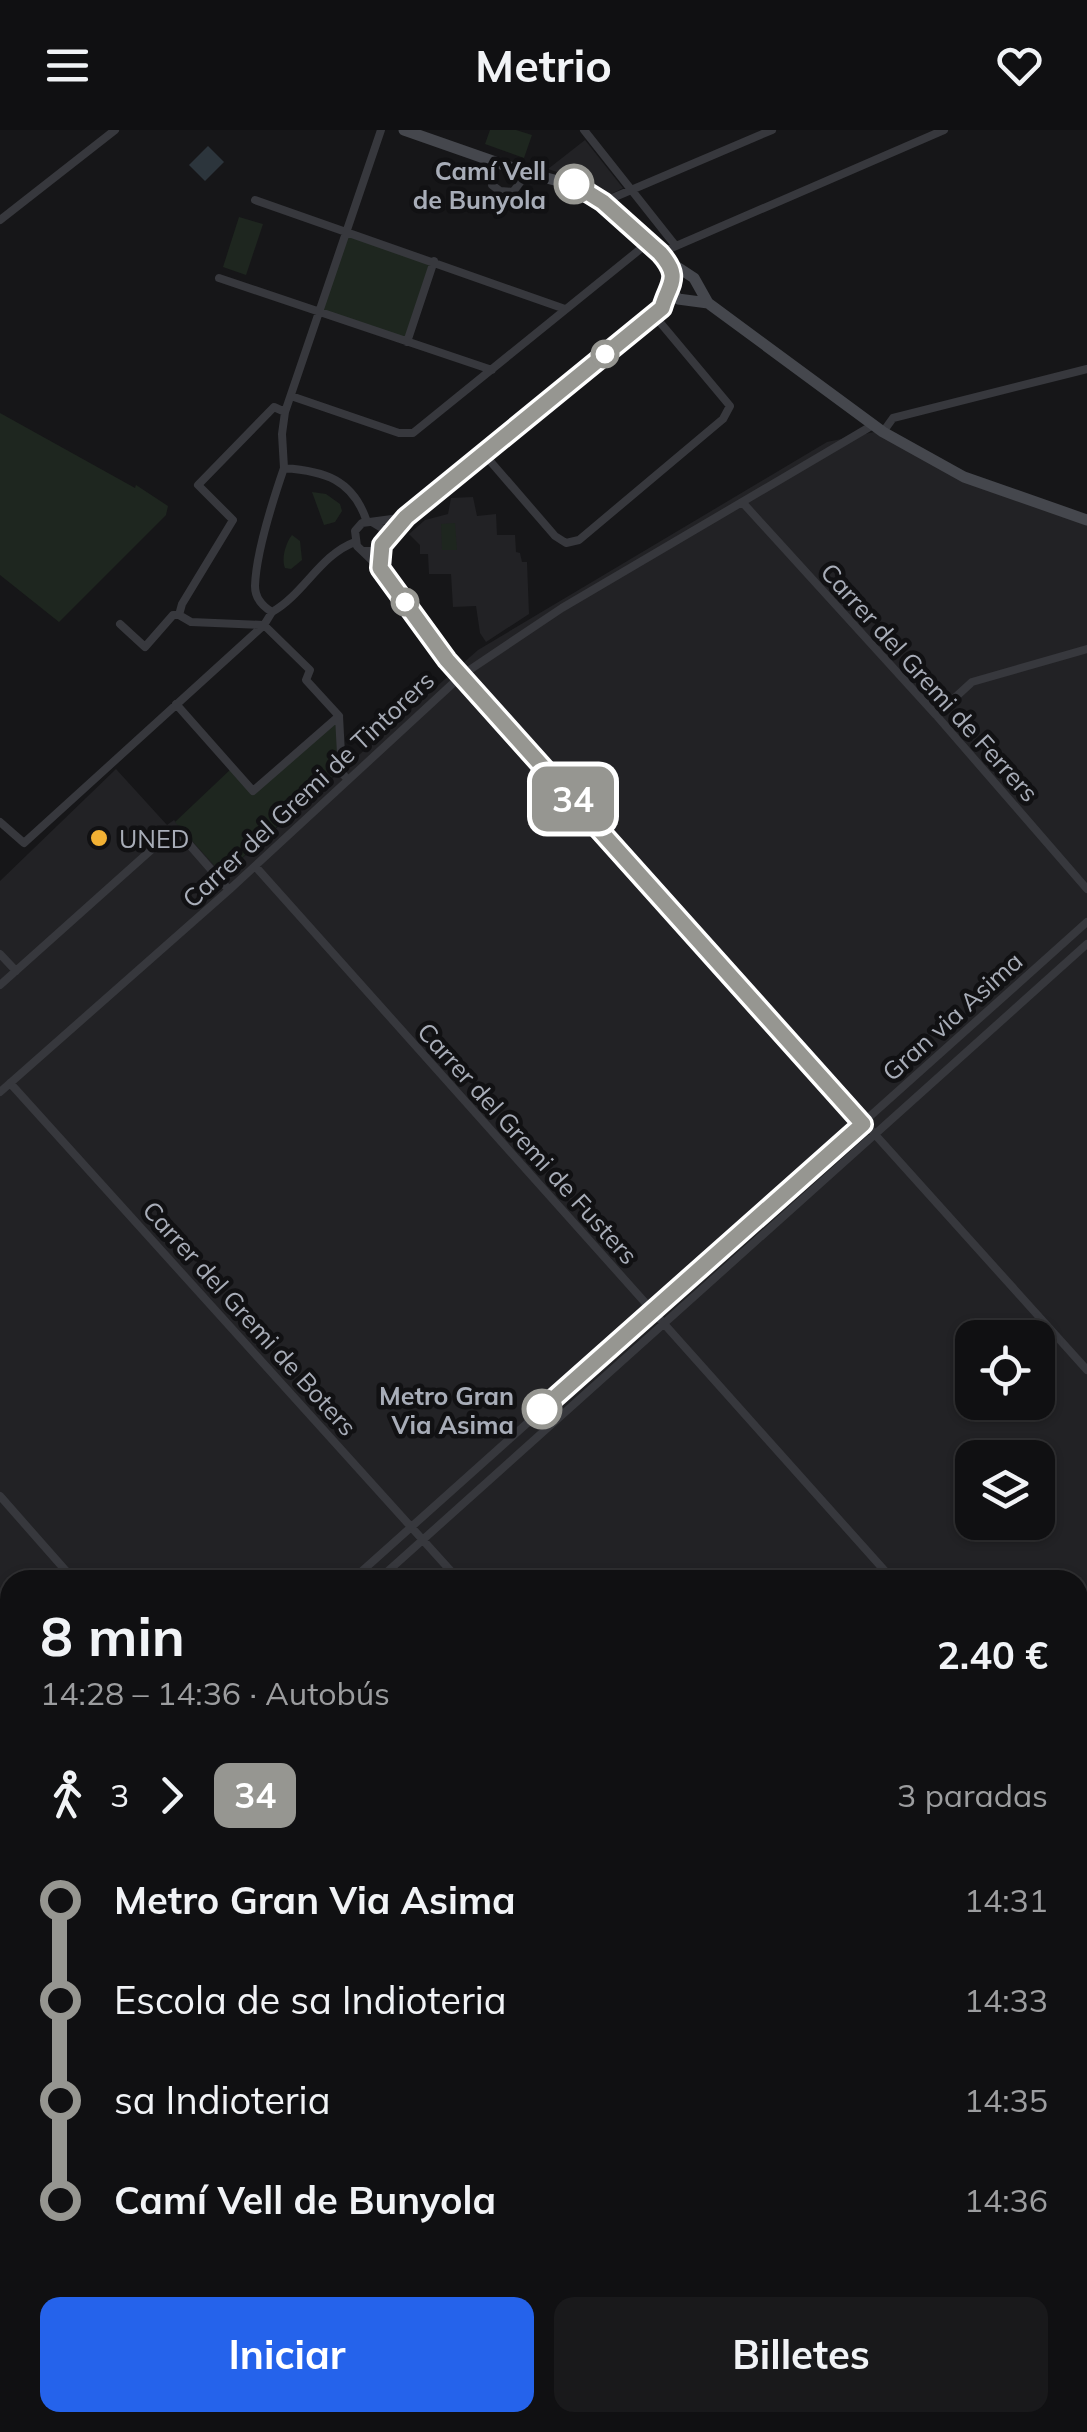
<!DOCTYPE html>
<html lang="es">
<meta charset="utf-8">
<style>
:root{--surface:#101012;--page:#19191b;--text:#f1f3f6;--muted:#9c9d9f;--line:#303032;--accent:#2563eb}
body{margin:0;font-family:Mulish,sans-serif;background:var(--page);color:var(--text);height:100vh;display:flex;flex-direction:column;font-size:38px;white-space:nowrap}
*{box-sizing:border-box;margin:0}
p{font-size:32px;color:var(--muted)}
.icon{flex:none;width:55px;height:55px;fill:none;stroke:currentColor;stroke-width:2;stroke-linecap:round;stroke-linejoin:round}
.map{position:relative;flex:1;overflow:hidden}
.details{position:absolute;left:0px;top:1440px;width:1088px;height:862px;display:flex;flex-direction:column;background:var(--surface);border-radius:30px 30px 0 0;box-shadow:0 2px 8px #0004,0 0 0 2px var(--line)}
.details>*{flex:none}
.badge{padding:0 20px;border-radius:15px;font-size:35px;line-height:65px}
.buttons{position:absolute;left:955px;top:1190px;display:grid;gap:20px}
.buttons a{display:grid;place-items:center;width:100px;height:100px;border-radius:20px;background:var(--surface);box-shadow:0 2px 8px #0004,0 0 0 2px var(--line);font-size:50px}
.map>.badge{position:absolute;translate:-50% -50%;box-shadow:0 0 0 5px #fff}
.legs{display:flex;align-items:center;gap:15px;height:110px;padding:0 40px;font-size:32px}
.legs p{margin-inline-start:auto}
.summary{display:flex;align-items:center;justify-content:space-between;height:170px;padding:0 40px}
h1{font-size:55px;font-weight:700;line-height:75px}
.action{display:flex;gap:20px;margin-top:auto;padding:20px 40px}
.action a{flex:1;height:115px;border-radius:20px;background:var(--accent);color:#fff;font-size:40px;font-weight:700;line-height:115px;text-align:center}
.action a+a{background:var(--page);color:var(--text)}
ul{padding:0 40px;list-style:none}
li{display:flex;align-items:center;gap:35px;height:100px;font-size:38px}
li i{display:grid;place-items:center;width:15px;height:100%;margin:0 12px;background:currentColor}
li i::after{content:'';width:25px;height:25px;margin:-12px;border:8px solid;border-radius:50%;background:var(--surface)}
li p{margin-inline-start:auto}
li:first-child i{background:linear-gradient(#0000 50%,currentColor 0)}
li:last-child i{background:linear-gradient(currentColor 50%,#0000 0)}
header{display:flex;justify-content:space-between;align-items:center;height:130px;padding:0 40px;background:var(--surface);font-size:45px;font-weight:700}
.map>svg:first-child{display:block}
.built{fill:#222225;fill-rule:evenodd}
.green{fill:#1e261f}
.water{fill:#2c353c}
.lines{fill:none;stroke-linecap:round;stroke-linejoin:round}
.street{stroke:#37383d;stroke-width:8}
.secondary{stroke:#45474d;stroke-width:11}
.line-1-casing{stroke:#fff;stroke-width:22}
.line-1{stroke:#969691;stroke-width:15}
.stop-1-dot{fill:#fff;stroke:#969691;stroke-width:5}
.poi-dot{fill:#f2b134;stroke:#111113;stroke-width:4}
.labels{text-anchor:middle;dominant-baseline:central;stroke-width:9;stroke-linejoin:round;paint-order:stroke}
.stop-label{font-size:25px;font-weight:bold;fill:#a8adb8;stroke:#111113;text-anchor:end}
.street-label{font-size:25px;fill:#a8adb8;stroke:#111113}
.poi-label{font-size:25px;fill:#a8adb8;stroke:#111113;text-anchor:start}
</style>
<header><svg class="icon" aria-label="menu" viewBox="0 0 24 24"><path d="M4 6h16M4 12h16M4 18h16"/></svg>Metrio<svg class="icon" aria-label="heart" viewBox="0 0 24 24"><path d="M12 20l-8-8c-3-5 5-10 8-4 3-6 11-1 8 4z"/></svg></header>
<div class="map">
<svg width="1087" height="2302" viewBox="0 0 1087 2302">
<rect width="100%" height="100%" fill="#161618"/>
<path class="built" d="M 585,10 L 623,58 L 607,66 L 595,55 L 548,39 Z
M 874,302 L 964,347 L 1087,390 L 1087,2302 L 170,2302 L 162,2293 L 1078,2292 L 1078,1450 L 10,1450 L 10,2182 L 0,2171 L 0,751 L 116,639 L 167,695 L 174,690 L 223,745 L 478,520 L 827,312 ZM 972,1208 L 1038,1208 L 1038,1272 L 972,1272 ZM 972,1328 L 1038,1328 L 1038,1392 L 972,1392 Z
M 473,367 L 477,386 L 496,384 L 497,405 L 515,405 L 516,422 L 520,423 L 522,432 L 527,432 L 529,484 L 486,512 L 480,503 L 476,476 L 453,477 L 451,444 L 429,444 L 428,424 L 420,424 L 420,415 L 409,404 L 425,390 L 448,384 L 451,368 Z"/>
<path class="green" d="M 490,0 L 516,0 L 532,5 L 524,28 L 485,14 Z
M 239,87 L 263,94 L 246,145 L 223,137 Z
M 347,102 L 434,131 L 407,212 L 320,183 Z
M 0,283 L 135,358 L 136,355 L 168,376 L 166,385 L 59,492 L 0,445 Z
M 312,362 L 326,364 L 340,374 L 342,381 L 335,392 L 324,395 Z
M 455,393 L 457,420 L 442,420 L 441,394 Z
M 292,405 L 300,411 L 302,430 L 291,439 L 285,438 C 281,429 286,412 292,405 Z
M 339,586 L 342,638 L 223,745 L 175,692 L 232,638 L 252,660 Z"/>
<path class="water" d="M 208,16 L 224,32 L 205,51 L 189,35 Z"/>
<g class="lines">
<path class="street" d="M 584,0 L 675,115
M 491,30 L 492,55 L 500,61 L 513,62 L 527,43
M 255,70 L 565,179
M 603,72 L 772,0
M 0,90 L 115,0
M 660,123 L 944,0
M 219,148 L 492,240
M 407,212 L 434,131
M 291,266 L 399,303 L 413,303 L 649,112
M 285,282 L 274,277 L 198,355 L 233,390 L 182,474 L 179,485 L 191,492 L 264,495 L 310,540 L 306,550 L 339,586 L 342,643 L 348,650
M 883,302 L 893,288 L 1087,239
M 484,324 L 555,406 L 566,413 L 579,410 L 723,289 L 730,276 L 653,184
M 284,338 L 282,304 L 285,282 L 381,0
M 743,373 L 936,585 L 1087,759
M 407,387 L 362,393 L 355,401 L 357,416 L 380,438 L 447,529 L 1087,1240
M 384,411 L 407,387 L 662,178 L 673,159
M 355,412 C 320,425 304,464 272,482 C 262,476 255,468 255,456 C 256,423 273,370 284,338 C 324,341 353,349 367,392
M 364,421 L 374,421 L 384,411 L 382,398 L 372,392
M 120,494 L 145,517 L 173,485 L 179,485
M 176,574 L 253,661 L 339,586
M 936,585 L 972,552 L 1087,519
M 0,692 L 24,713 L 264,495 L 272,482
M 255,736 L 893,1450
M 0,824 L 16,841
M 0,855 L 169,704 L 180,704 L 229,760
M 10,953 L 459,1450
M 0,962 L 229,760 L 462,545 L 562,478 L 873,295
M 0,1366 L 74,1450
M 352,1450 L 1087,792
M 378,1450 L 1087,814
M 0,1624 L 10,1635
M 1078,1626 L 1087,1618
M 1078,1655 L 1087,1666
M 0,1767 L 10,1758
M 0,1789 L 10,1780
M 1078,2087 L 1087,2085
M 0,2162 L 10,2172"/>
<path class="secondary" d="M 404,0 L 527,43 L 574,55 L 603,72 L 668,131 L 694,148 L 708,173 L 883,302 L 964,347 L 1087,390
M 668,131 L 674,152 L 673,163 L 678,169 L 708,173
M 0,2096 L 10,2110
M 112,2292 L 119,2302
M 145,2302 L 152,2292"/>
</g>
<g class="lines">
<g class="line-1-casing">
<path id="line-1" d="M 542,1279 L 863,994 L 447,530 L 380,438 L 382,415 L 406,387 L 662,178 C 669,153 682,148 660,123 L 603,72 L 574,54"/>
</g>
<use href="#line-1" class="line-1"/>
</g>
<g class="stop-1-dot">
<circle cx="574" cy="54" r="18"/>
<circle cx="605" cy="224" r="12"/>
<circle cx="405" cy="472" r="12"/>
<circle cx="542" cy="1279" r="18"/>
</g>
<circle class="poi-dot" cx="99" cy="708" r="10"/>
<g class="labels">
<g class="stop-label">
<text x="546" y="40">Camí Vell<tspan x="546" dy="29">de Bunyola</tspan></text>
<text x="514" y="1265">Metro Gran<tspan x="514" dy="29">Via Asima</tspan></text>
</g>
<g class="street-label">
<text transform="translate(930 552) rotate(48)">Carrer del Gremi de Ferrers</text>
<text transform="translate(308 659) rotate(-43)">Carrer del Gremi de Tintorers</text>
<text transform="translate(952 886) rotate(-42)">Gran via Asima</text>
<text transform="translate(528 1013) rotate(48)">Carrer del Gremi de Fusters</text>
<text transform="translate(250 1188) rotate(48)">Carrer del Gremi de Boters</text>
</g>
<g class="poi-label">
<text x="119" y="708">UNED</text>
</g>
</g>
</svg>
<div class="buttons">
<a><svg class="icon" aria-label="locate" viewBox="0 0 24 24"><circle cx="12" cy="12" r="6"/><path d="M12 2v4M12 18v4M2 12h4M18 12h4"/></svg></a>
<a><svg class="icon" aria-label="layers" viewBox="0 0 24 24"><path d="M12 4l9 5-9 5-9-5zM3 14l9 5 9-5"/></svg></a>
</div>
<b class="badge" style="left:573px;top:669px;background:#969691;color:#fff">34</b>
<section class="details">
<div class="summary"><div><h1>8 min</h1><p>14:28 – 14:36 · Autobús</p></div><b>2.40 €</b></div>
<div class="legs"><svg class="icon" aria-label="walk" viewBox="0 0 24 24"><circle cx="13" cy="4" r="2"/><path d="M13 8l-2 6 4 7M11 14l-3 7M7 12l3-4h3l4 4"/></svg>3<svg class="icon" aria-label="forward" viewBox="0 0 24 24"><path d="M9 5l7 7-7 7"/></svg><b class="badge" style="background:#969691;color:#fff">34</b><p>3 paradas</p></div>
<ul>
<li><i style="color:#969691"></i><b>Metro Gran Via Asima</b><p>14:31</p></li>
<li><i style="color:#969691"></i><span>Escola de sa Indioteria</span><p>14:33</p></li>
<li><i style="color:#969691"></i><span>sa Indioteria</span><p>14:35</p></li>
<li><i style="color:#969691"></i><b>Camí Vell de Bunyola</b><p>14:36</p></li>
</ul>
<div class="action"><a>Iniciar</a><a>Billetes</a></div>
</section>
</div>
